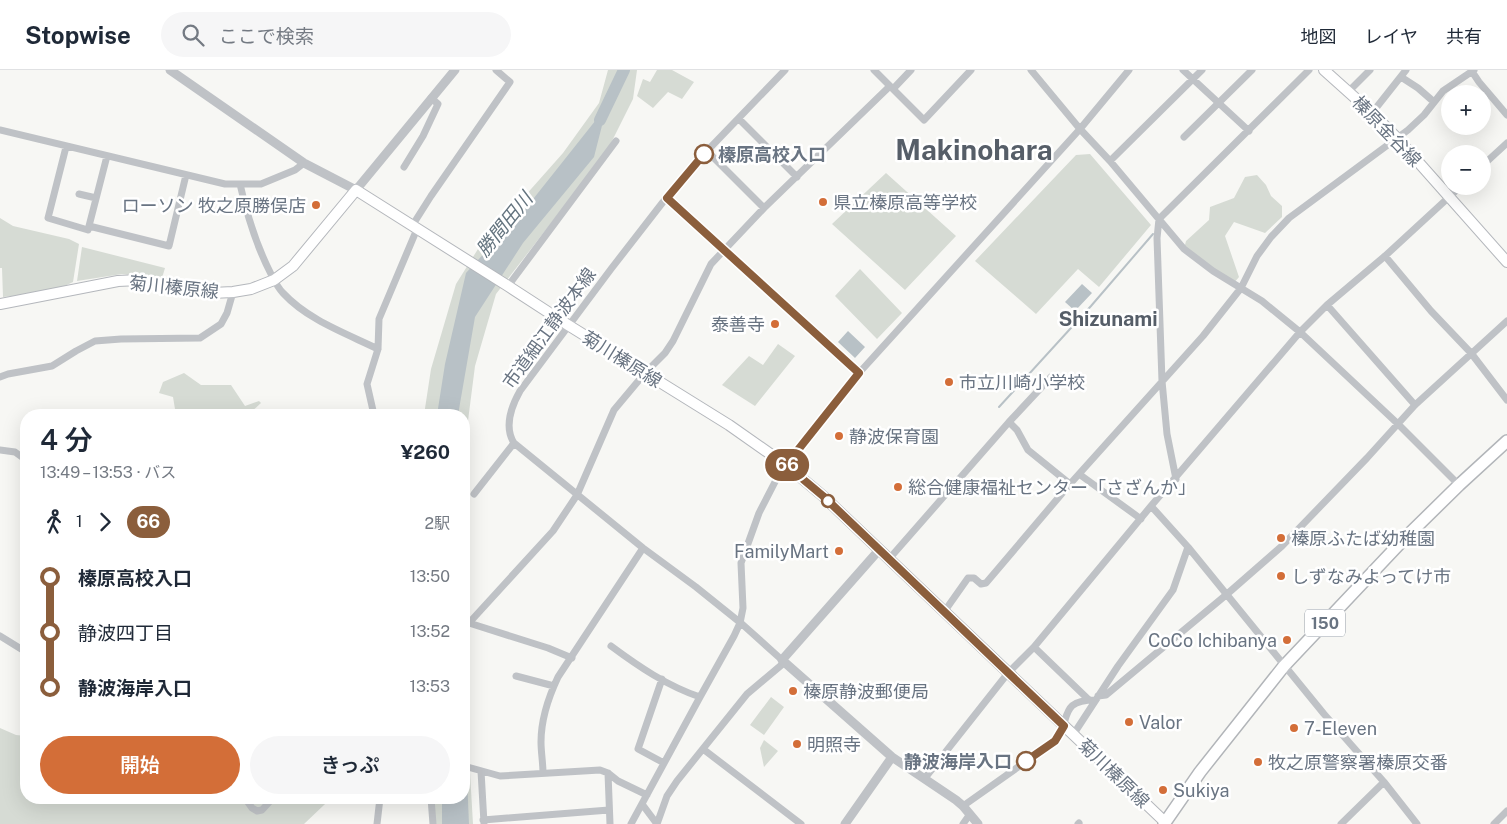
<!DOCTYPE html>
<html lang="ja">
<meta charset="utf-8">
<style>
:root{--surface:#fff;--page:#f6f6f7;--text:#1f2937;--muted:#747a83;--line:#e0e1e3;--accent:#d36e38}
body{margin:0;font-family:"Public Sans","Noto Sans JP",sans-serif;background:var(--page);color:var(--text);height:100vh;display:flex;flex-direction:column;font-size:19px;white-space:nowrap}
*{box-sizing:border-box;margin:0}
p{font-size:16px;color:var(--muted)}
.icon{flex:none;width:28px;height:28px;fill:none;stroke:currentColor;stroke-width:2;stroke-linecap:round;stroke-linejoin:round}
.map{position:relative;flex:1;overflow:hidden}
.panel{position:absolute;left:20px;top:339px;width:450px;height:395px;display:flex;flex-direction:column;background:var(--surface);border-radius:20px;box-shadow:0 5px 20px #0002}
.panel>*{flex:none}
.badge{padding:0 10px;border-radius:16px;font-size:18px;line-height:32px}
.controls{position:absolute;left:1441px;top:15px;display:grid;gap:10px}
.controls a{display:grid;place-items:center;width:50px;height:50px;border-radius:50%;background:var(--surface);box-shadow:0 5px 20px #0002;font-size:25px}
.map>.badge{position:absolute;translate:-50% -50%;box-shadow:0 0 0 2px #fff}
.legs{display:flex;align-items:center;gap:8px;height:55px;padding:0 20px;font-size:16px}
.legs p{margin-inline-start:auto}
.summary{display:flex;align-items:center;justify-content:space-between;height:85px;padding:0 20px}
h1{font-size:28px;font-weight:600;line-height:38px}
.primary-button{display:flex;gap:10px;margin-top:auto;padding:10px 20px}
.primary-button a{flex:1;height:58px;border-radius:30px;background:var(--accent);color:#fff;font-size:20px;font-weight:600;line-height:58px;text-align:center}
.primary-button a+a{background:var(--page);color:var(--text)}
ul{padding:0 20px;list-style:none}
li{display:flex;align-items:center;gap:18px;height:55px;font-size:19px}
li i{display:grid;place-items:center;width:8px;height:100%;margin:0 6px;background:currentColor}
li i::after{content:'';width:12px;height:12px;margin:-6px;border:4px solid;border-radius:50%;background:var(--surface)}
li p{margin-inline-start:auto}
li:first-child i{background:linear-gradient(#0000 50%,currentColor 0)}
li:last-child i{background:linear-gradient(currentColor 50%,#0000 0)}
header{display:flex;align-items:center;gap:30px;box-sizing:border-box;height:70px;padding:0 25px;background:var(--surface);border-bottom:1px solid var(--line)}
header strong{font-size:24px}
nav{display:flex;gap:28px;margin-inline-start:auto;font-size:18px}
.search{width:350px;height:45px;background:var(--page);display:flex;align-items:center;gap:12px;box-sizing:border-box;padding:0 18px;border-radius:28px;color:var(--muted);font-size:19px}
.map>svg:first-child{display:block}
.green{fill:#d6dbd4}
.water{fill:#b8c1c6}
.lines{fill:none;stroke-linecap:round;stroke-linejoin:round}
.stream{stroke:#b8c1c6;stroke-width:2}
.river{stroke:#b8c1c6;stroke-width:12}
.secondary-casing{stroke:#b4b7bc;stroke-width:12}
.trunk-casing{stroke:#b2b5b9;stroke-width:14}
.minor{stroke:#bfc2c6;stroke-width:7}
.tertiary{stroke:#bfc2c6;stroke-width:9}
.secondary{stroke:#fff;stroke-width:10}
.trunk{stroke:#fff;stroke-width:11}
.line-1-casing{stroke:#fff;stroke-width:11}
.line-1{stroke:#8b5e3c;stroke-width:8}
.stop-1-dot{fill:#fff;stroke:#8b5e3c;stroke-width:2.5}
.poi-dot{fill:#d36e38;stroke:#fff;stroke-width:2}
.labels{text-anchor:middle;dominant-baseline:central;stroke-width:5;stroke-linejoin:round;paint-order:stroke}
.shield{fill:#fff;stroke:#969ea8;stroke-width:1}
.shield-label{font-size:16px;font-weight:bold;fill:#697482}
.street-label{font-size:18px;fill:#697482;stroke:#fff}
.stop-label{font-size:18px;font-weight:bold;fill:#697482;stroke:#fff;text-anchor:start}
.poi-label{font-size:18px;fill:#697482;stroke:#fff;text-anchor:start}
.water-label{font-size:19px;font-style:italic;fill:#64747f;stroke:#fff}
.quarter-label{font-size:20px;font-weight:bold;fill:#565e68;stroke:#fff}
.town-label{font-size:28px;font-weight:bold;fill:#565e68;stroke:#fff}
</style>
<header>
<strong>Stopwise</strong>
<div class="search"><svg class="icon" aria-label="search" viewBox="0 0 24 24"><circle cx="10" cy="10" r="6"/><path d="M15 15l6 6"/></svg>ここで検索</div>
<nav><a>地図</a><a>レイヤ</a><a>共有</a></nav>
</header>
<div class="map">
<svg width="1507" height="754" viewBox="0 0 1507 754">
<rect width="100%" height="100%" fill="#f7f7f4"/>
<path class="green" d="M 608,0 L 637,0 L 633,29 L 607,81 L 496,224 L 475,296 L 464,382 L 464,345 L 424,345 L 431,299 L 456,214 L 478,179 L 563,83 L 599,33 Z
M 657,0 L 672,0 L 694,12 L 682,29 L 668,22 L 653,38 L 637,26 L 643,9 L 650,12 Z
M 1090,84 L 1151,155 L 1099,217 L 1078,199 L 1036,244 L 975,191 L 1076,85 Z
M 886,103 L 956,166 L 905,220 L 832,154 Z
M 1257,105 L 1266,115 L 1271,126 L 1282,136 L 1282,147 L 1265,163 L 1234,152 L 1225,166 L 1239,207 L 1233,214 L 1184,179 L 1186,171 L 1209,150 L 1210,137 L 1234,128 L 1245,107 Z
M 0,148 L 13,156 L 69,169 L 79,174 L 73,212 L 52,222 L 3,227 L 2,198 L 0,198 Z
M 82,177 L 165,198 L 162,208 L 122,204 L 77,211 Z
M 860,199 L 902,243 L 877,269 L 835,226 Z
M 778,274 L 795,286 L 755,336 L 722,315 L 749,286 L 763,295 Z
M 184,303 L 201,315 L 231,315 L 245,336 L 259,331 L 261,333 L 249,344 L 176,345 L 173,327 L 159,323 L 163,312 Z
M 464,600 L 473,754 L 435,754 L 434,728 L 464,728 Z
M 771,627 L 784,637 L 764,665 L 750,655 Z
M 0,658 L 16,665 L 26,666 L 26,728 L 249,728 L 252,730 L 253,728 L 331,728 L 324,735 L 304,754 L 0,754 Z
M 764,670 L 778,681 L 764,697 L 760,678 Z"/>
<path class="water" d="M 607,36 L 594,87 L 523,173 L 475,247 L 458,345 L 437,345 L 445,294 L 466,203 L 526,138 Z
M 1082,214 L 1092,223 L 1075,241 L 1065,232 Z
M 848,261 L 865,277 L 855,288 L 838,272 Z
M 464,638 L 469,754 L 442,754 L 442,728 L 464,728 Z"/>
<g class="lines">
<path class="stream" d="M 999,337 L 1091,236 L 1153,164"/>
<path class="river" d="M 600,50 L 624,0"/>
<g class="secondary-casing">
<path id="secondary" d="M 1324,0 L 1372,43 L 1397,68 L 1507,192
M 0,234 L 118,211 L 139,210 L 212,223 L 233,222 L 251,219 L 274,210 L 293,196 L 356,120 L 508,216 L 568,255 L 729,355 L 786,395 L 823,426 L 1165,752"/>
</g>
<g class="trunk-casing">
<path id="trunk" d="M 1164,754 L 1200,702 L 1284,596 L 1404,469 L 1459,415 L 1507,371"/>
</g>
<path class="minor" d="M 874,0 L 924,50 L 971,0
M 1031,0 L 1080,59 L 1110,91 L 1184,179 L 1213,201 L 1262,231 L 1300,262 L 1398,354 L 1459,415
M 1183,0 L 1249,61
M 1471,0 L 1479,12 L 1507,45
M 1401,7 L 1418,18 L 1434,32
M 893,19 L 911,0
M 1348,22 L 1370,0
M 1372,43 L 1406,0
M 739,49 L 797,107
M 0,60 L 225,114 L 261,114 L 295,100 L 304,93
M 1184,67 L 1252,0
M 66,77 L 48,148 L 88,160 L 89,156
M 707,81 L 764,138
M 107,86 L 89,156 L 169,176 L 186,105
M 1110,91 L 1202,0
M 1482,96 L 1507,73
M 404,97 L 423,66 L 438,34 L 431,28
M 240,114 C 247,145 256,175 271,204 C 274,210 278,218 283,223 C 308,250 345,263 378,279
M 79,124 L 96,128
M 667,128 L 859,303
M 412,156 L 431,126 L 510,12 L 496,0
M 1385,186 L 1431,241 L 1471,283 L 1507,330
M 508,216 L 616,71
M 1327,235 L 1415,335
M 0,307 L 8,304 L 52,296 L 76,281 L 95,271 L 121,269 L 200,268 L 221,254 L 227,243 L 233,222
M 374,345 L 367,314 L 378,279 L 379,249 L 417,159
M 1009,352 L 1017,360 L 1028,380 L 1070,414
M 0,380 L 15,382 L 26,390
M 1079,404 L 1141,449
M 1176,409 L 1167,364 L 1162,311 L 1157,168 L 1159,149 L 1309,0
M 474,424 L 514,373
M 1151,436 L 1188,477 L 1324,644 L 1384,712 L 1417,754
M 889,489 L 1009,352 L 1051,307
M 944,542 L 968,508 L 974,508 L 981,514 L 986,513 L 1070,414 L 1203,266 L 1241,218 L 1257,186 L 1271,167 L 1289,148 L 1408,60 L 1424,45 L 1443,21 L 1474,0
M 0,566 L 26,582
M 611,576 C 638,596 667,616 700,627
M 1034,577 L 1089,630
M 572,588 L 548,578 L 469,553 L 553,461 L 577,425 L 614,340 L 645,303 L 665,283 L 673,271 L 711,194 L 764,138 L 890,16
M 782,590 L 742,554 L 696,517 L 643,478 L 514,373 C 504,357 511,337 520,321 L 611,199 L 663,132 L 707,81 L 785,0
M 516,606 L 554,616
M 662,609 L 638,679 L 664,693
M 1098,626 L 1106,625 L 1226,525 L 1282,476 L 1367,388 L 1415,335 L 1507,251
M 1073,665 L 1118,596 L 1173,520 L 1188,477
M 703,679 L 801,754
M 464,696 L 500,706 L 600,700 L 608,703 L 618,711 L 647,725
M 481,701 L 484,753
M 543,703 C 543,693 541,682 541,672 C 541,650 549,626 558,607 L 643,478
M 608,703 L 610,754
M 925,708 L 1008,603 L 1034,577 L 1151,436 L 1300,262 L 1327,235 L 1385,186 L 1461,116
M 245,728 L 252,738 L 257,741 L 262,740 L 273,728
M 431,728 L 433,754
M 642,734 L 657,754
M 963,736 L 1055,671 C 1072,650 1058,630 1095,630
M 483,750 L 609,740
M 377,754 L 380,728
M 631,754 L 700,627 L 734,566 L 740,553 L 743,538 L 741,493 L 759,443 L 776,410 L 817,355 L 859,303 L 1080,59 L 1129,0
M 657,754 L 667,726 L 677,711 L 747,624 L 785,592
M 963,754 L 970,744
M 1078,754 L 1079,753
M 1341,754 L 1384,712
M 1494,754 L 1507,741"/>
<path class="tertiary" d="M 170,0 L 304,93 L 356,120 L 455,0
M 879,480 L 782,590 L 892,687 L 956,730 L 963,736 L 978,754
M 845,754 L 892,687"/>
<use href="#secondary" class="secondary"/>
<use href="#trunk" class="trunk"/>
</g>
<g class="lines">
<g class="line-1-casing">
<path id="line-1" d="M 704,84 L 667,128 L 859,303 L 786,395 L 823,426 L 1064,656 L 1055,671 L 1026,691"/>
</g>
<use href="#line-1" class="line-1"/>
</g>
<g class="stop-1-dot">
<circle cx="704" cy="84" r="9"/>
<circle cx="828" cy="431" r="6"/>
<circle cx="1026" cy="691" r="9"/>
</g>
<g class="poi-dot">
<circle cx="823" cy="132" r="5"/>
<circle cx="316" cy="135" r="5"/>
<circle cx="775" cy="254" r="5"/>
<circle cx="949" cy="312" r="5"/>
<circle cx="839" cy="366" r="5"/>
<circle cx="898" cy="417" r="5"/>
<circle cx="1281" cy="468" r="5"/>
<circle cx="839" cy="481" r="5"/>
<circle cx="1281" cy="506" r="5"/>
<circle cx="1287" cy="570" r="5"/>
<circle cx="793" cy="621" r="5"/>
<circle cx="1129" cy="652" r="5"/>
<circle cx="1294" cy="658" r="5"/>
<circle cx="797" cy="674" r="5"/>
<circle cx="1258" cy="692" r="5"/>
<circle cx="1163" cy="720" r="5"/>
</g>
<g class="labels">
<rect class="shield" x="1305" y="539.5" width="40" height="27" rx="4"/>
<g class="shield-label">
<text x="1325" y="553">150</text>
</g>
<g class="street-label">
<text transform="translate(1387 61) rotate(46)">榛原金谷線</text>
<text transform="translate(174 217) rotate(6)">菊川榛原線</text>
<text transform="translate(549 258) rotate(-54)">市道細江静波本線</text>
<text transform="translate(622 289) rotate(32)">菊川榛原線</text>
<text transform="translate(1114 703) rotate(44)">菊川榛原線</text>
</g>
<g class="stop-label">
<text x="718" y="84">榛原高校入口</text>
<text x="1012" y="691" text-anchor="end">静波海岸入口</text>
</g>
<g class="poi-label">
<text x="833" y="132">県立榛原高等学校</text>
<text x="306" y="135" text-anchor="end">ローソン 牧之原勝俣店</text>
<text x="765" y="254" text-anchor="end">泰善寺</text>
<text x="959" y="312">市立川崎小学校</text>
<text x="849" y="366">静波保育園</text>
<text x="908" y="417">総合健康福祉センター「さざんか」</text>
<text x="1291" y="468">榛原ふたば幼稚園</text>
<text x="829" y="481" text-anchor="end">FamilyMart</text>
<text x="1291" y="506">しずなみよってけ市</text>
<text x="1277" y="570" text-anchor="end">CoCo Ichibanya</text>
<text x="803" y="621">榛原静波郵便局</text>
<text x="1139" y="652">Valor</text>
<text x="1304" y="658">7-Eleven</text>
<text x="807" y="674">明照寺</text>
<text x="1268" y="692">牧之原警察署榛原交番</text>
<text x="1173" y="720">Sukiya</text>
</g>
<g class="water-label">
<text transform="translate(504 154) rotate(-51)">勝間田川</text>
</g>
<g class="quarter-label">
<text x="1108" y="249">Shizunami</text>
</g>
<g class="town-label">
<text x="974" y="79">Makinohara</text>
</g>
</g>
</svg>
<div class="controls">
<a>+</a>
<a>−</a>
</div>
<b class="badge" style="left:787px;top:395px;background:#8b5e3c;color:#fff">66</b>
<section class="panel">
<div class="summary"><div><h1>4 分</h1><p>13:49 – 13:53 · バス</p></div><b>¥260</b></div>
<div class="legs"><svg class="icon" aria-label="walk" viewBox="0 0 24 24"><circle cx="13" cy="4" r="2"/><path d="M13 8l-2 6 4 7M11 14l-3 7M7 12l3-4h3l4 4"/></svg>1<svg class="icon" aria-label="forward" viewBox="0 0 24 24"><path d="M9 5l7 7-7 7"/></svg><b class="badge" style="background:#8b5e3c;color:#fff">66</b><p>2駅</p></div>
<ul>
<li><i style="color:#8b5e3c"></i><b>榛原高校入口</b><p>13:50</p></li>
<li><i style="color:#8b5e3c"></i><span>静波四丁目</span><p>13:52</p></li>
<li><i style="color:#8b5e3c"></i><b>静波海岸入口</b><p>13:53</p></li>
</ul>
<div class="primary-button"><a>開始</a><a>きっぷ</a></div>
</section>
</div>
